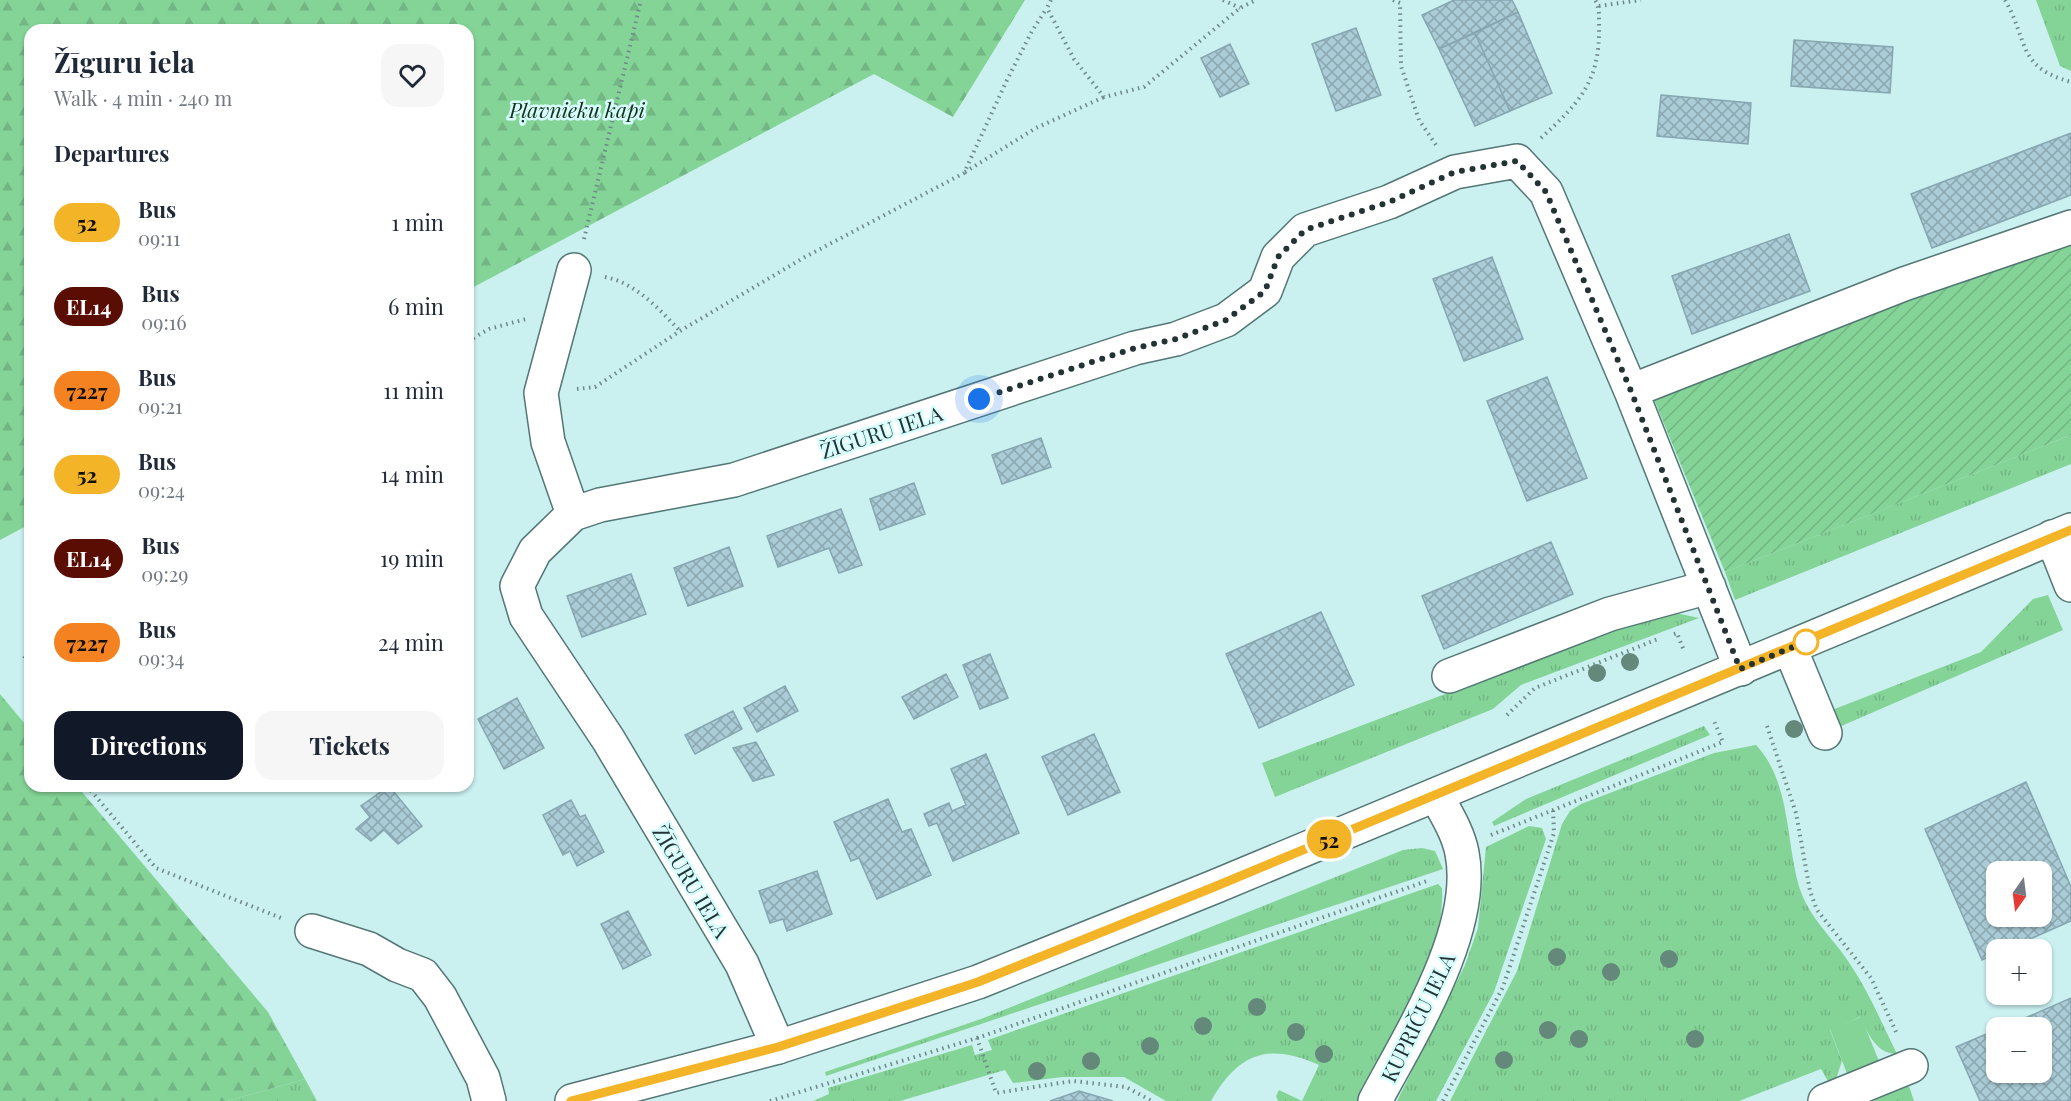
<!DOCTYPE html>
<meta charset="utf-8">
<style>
:root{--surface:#fff;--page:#f6f6f7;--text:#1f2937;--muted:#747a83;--accent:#111827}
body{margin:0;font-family:"Playfair Display",serif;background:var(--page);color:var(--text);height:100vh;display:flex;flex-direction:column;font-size:22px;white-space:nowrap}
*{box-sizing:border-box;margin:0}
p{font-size:20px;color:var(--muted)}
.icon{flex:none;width:33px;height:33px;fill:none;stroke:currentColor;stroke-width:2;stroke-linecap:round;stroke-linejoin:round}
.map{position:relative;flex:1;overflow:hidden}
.details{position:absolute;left:24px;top:24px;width:450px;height:768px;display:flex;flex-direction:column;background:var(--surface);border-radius:18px;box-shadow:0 2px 4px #0004}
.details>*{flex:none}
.badge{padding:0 12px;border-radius:20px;font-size:21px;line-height:39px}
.needle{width:39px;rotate:194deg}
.tools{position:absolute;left:1986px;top:861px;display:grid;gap:12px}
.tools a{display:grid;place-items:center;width:66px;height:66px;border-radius:12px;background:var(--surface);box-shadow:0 2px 4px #0004;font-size:30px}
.you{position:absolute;width:30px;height:30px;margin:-15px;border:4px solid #fff;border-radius:50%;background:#1a73e8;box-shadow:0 0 0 9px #1a73e833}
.map>.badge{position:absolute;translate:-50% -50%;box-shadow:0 0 0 3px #fff}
h2{padding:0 30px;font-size:22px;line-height:54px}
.round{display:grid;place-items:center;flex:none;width:63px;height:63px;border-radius:18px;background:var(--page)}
.head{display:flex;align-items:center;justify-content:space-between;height:102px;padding:0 30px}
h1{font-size:28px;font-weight:700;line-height:45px}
.button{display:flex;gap:12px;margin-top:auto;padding:12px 30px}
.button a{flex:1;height:69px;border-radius:18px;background:var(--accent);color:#fff;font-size:24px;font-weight:700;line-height:69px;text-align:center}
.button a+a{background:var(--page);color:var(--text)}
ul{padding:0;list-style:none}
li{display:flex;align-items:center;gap:18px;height:84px;padding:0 30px}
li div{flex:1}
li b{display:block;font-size:22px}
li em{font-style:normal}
li .badge{min-width:66px;font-weight:700;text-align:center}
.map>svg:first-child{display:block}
.grass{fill:url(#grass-tufts)}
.forest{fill:url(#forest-firs)}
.garden{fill:url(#garden-furrows)}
.pitch{fill:#84d497}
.building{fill:url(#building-cross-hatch);stroke:#86a7b1;stroke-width:1.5;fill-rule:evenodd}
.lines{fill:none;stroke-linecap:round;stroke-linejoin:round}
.minor-casing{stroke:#547776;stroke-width:36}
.major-casing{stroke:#547776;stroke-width:36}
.path{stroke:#6f8888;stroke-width:4;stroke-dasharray:1.5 4.5;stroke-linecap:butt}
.minor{stroke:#fff;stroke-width:33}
.major{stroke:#fff;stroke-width:33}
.tree{fill:#64887a}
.line-casing{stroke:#fff;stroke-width:14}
.line{stroke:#f4b427;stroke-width:9}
.walk{stroke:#233232;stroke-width:6;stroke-dasharray:0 10.8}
.stop-dot{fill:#fff;stroke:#f4b427;stroke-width:3}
.labels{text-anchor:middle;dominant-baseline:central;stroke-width:5;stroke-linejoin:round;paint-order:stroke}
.park-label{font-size:21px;font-style:italic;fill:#10331a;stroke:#d7fefd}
.street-label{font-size:21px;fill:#233232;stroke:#d7fefd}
</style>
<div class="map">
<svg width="2071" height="1101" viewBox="0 0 2071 1101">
<defs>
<pattern id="grass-tufts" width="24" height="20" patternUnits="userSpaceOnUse" patternTransform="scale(1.5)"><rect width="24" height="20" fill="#84d497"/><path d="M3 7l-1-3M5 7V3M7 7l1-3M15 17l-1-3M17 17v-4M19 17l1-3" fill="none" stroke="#72b683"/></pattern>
<pattern id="forest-firs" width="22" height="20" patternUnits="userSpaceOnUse" patternTransform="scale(1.5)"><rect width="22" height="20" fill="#84d497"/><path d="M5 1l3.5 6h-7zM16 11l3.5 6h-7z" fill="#72b683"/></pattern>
<pattern id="garden-furrows" width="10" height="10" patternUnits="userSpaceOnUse" patternTransform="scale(1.5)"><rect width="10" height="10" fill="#84d497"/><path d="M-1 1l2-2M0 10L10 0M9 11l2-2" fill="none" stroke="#72b683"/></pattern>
<pattern id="building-cross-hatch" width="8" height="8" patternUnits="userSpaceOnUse" patternTransform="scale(1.5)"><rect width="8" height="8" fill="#aaccd6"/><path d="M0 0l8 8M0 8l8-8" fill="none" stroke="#8aa6ae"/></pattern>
</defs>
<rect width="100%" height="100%" fill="#caf0f0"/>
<path class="grass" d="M 2036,0 L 2071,0 L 2071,71 L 2060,66 Z
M 2071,435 L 2071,464 L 1735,600 L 1725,572 Z
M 2048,595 L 2063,630 L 1839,727 L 1832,710 L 1981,652 L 2033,599 Z
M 1676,613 L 1699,618 L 1521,685 L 1493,709 L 1275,797 L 1262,763 L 1647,618 Z
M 1704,726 L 1710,735 L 1494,826 L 1492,822 L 1526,799 Z
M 1756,745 C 1789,780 1786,834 1797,879 C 1806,917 1831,934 1850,964 C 1869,992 1882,1024 1897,1054 C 1876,1054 1868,1033 1860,1017 L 1830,1030 L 1842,1061 L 1836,1079 L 1829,1083 L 1821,1069 L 1739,1101 L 1450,1101 L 1517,971 L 1562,824 L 1570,811 L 1581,804 L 1714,753 Z
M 1529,826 L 1542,828 L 1546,839 L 1494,992 L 1436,1101 L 1397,1101 L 1465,965 L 1478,928 L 1486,847 Z
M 1422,848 L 1435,851 L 1443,869 L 826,1076 L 825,1072 L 981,1019 L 1403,850 Z
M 1438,884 L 1442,888 C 1445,967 1393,1035 1357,1101 L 1278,1101 L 1276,1096 L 1279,1090 L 1302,1101 L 1319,1065 C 1269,1042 1238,1053 1211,1101 L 1166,1101 L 1124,1077 L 1063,1077 L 1013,1083 L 1005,1070 L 900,1101 L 813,1101 L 829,1094 L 828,1088 L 972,1045 L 975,1055 L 992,1050 L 988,1040 Z
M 305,1079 L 317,1101 L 227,1101 Z
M 1909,1086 L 1914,1101 L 1872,1101 Z"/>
<path class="forest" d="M 0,0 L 1025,0 L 953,117 L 874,74 L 468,290 L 468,30 L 30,30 L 30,524 L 0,540 Z
M 0,694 L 30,730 L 30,786 L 77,786 L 268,1012 L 305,1079 L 227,1101 L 0,1101 Z"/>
<path class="garden" d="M 2071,240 L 2071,435 L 1725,572 L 1653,397 Z"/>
<path class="pitch" d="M 1861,1017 L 1881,1066 L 1849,1079 L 1830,1029 Z"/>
<path class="building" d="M 1454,0 L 1512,0 L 1518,12 L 1439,49 L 1422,15 Z
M 1518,12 L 1552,93 L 1510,111 L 1475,33 Z
M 1356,28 L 1381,95 L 1336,111 L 1312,44 Z
M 1475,33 L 1510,111 L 1475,126 L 1439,49 Z
M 1794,40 L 1893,47 L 1890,93 L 1791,86 Z
M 1230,44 L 1249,84 L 1220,97 L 1201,58 Z
M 1661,95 L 1751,103 L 1748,144 L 1657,136 Z
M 2071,133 L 2071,195 L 1932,248 L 1911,194 Z
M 1789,234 L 1810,291 L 1692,334 L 1672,276 Z
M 1492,257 L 1523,339 L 1464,361 L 1433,279 Z
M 1547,377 L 1587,478 L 1527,501 L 1487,401 Z
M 1041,438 L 1051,467 L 1002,484 L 992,455 Z
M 914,483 L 925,514 L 880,530 L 870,499 Z
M 841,509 L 862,565 L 839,573 L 829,548 L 778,567 L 767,536 Z
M 1551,542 L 1573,594 L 1444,649 L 1422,596 Z
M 729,547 L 743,586 L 688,606 L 674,568 Z
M 631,574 L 646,614 L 582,637 L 567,596 Z
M 1321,612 L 1354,685 L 1259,728 L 1226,654 Z
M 990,654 L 1008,698 L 980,709 L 963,665 Z
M 946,674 L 958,697 L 914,719 L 902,697 Z
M 785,686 L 798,711 L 757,732 L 744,708 Z
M 517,698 L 544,748 L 504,769 L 478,719 Z
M 733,711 L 742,729 L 695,754 L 685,735 Z
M 1094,734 L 1120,792 L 1068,815 L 1042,757 Z
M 756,742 L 774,775 L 753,781 L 733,748 Z
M 986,754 L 1019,833 L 953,861 L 937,823 L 929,826 L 924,814 L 949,803 L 952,811 L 966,805 L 951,769 Z
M 2026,782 L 2071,887 L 2071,921 L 2005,950 L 1996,950 L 1996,953 L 1982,960 L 1925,829 ZM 1996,872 L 2042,872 L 2042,916 L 1996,916 Z
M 389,786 L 422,826 L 398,844 L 384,830 L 371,841 L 356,829 L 370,817 L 361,806 Z
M 888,799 L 902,832 L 911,829 L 931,875 L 877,899 L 859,858 L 851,861 L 834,822 Z
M 571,800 L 580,817 L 585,815 L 604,852 L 577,866 L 570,851 L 563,855 L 543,815 Z
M 817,871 L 832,914 L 787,931 L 783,919 L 770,923 L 759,891 Z
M 628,911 L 651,955 L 623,969 L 601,924 Z
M 2071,998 L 2071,1101 L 1980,1101 L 1956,1047 L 1996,1030 L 1996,1072 L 2042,1072 L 2042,1028 L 2002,1028 Z
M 1079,1091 L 1113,1101 L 1050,1101 Z"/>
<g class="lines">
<g class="minor-casing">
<path id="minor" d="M 1631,391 L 1904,284 L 2071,227
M 573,514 L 548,442 L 541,393 L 574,270
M 2052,537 L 2071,585
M 1790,648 L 1825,733
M 1449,676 L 1610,614 L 1709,587
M 312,931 L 369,949 L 397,965 L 423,975 L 440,997 L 483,1078 L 489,1101
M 778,1047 L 742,964 L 608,739 L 526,616 L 517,586 L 535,551 L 573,514 L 600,505 L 734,480 L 1135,348 L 1176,339 L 1226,320 L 1265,291 L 1278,257 L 1305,230 L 1389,202 L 1455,172 L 1517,161 L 1546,192 L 1631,391 L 1741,669
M 1375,1101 C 1410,1035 1477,930 1462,853 C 1458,832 1446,814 1436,795
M 1825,1101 L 1911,1066"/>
</g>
<g class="major-casing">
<path id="major" d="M 572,1101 L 778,1047 L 978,982 L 1214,887 L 2071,530"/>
</g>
<path class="path" d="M 1051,0 L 1047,8 L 1074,59 L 1104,97 L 1144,87 L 1240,8 L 1256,0
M 1223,0 L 1240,8
M 1393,0 L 1400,3 L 1401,66 L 1419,120 L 1436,145
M 2005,0 C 2029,41 2016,67 2071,82
M 1599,6 L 1641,0
M 1541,138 C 1579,103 1600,82 1599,27 C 1599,17 1600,8 1595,0
M 965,172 L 1036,128 L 1104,97
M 584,239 L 641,0
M 605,277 C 636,283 659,309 680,331
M 468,341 L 489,329 L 526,319
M 577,389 L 595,387 L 680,331 L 805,257 L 964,173 L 1007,80 L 1032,31 L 1047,8
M 1674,634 L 1677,633 L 1684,651
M 30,646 L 24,655 L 30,673
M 1507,715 L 1535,688 L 1658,639
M 1767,726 L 1796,813 L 1810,891 L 1817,910 L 1871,978 L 1898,1036
M 87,786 L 156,868 L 281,918
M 1491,835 L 1723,742 L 1714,721
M 977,1038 L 1430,880
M 770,1101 L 977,1038 L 996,1093 L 1073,1081 L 1126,1087 L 1152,1101
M 1443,1101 L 1503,987 L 1554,833 L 1553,809"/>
<use href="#minor" class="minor"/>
<use href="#major" class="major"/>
</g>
<g class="tree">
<circle cx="1630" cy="662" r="9"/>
<circle cx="1597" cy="673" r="9"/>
<circle cx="1794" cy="729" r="9"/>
<circle cx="1557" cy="957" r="9"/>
<circle cx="1669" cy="959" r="9"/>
<circle cx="1611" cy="972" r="9"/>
<circle cx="1257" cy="1007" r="9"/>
<circle cx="1203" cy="1026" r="9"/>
<circle cx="1548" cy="1030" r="9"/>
<circle cx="1296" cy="1032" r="9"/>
<circle cx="1579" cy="1039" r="9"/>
<circle cx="1695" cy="1039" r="9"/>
<circle cx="1150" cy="1046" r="9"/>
<circle cx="1324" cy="1054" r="9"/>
<circle cx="1504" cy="1060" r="9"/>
<circle cx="1091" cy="1061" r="9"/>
<circle cx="1037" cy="1071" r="9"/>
</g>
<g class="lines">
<g class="line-casing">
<path id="line" d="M 571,1101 L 778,1047 L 978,982 L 1214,887 L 2071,530"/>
</g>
<use href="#line" class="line"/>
<path class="walk" d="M 979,399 L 1135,348 L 1176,339 L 1226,320 L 1265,291 L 1278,257 L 1305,230 L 1389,202 L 1455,172 L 1517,161 L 1546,192 L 1631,391 L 1740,669 L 1812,639 L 1806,642"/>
</g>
<circle class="stop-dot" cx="1806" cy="642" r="12"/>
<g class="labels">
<g class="park-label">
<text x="577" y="109">Pļavnieku kapi</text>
</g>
<g class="street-label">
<text transform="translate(881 431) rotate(-18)">ŽĪGURU IELA</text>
<text transform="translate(692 881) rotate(59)">ŽĪGURU IELA</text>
<text transform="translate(1417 1017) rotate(-64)">KUPRIČU IELA</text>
</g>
</g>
</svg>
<div class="tools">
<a><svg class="needle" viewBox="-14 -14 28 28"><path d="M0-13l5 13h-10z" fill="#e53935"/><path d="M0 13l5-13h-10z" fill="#747a83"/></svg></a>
<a>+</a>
<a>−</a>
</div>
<div class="you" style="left:979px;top:399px"></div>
<b class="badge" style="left:1329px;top:839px;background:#f4b427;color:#111">52</b>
<section class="details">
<div class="head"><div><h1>Žīguru iela</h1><p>Walk · 4 min · 240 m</p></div><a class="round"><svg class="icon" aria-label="heart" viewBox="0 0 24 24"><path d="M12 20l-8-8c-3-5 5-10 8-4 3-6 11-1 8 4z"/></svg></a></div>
<h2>Departures</h2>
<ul>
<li><span class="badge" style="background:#f4b427;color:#111">52</span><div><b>Bus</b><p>09:11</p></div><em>1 min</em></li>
<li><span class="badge" style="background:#5a0e03;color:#fff">EL14</span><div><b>Bus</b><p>09:16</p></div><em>6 min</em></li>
<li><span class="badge" style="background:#f58220;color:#111">7227</span><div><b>Bus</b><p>09:21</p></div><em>11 min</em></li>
<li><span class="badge" style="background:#f4b427;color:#111">52</span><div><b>Bus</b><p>09:24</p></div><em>14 min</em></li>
<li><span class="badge" style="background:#5a0e03;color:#fff">EL14</span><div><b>Bus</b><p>09:29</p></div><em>19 min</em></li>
<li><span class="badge" style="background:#f58220;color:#111">7227</span><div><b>Bus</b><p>09:34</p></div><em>24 min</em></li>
</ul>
<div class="button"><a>Directions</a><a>Tickets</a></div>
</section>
</div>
